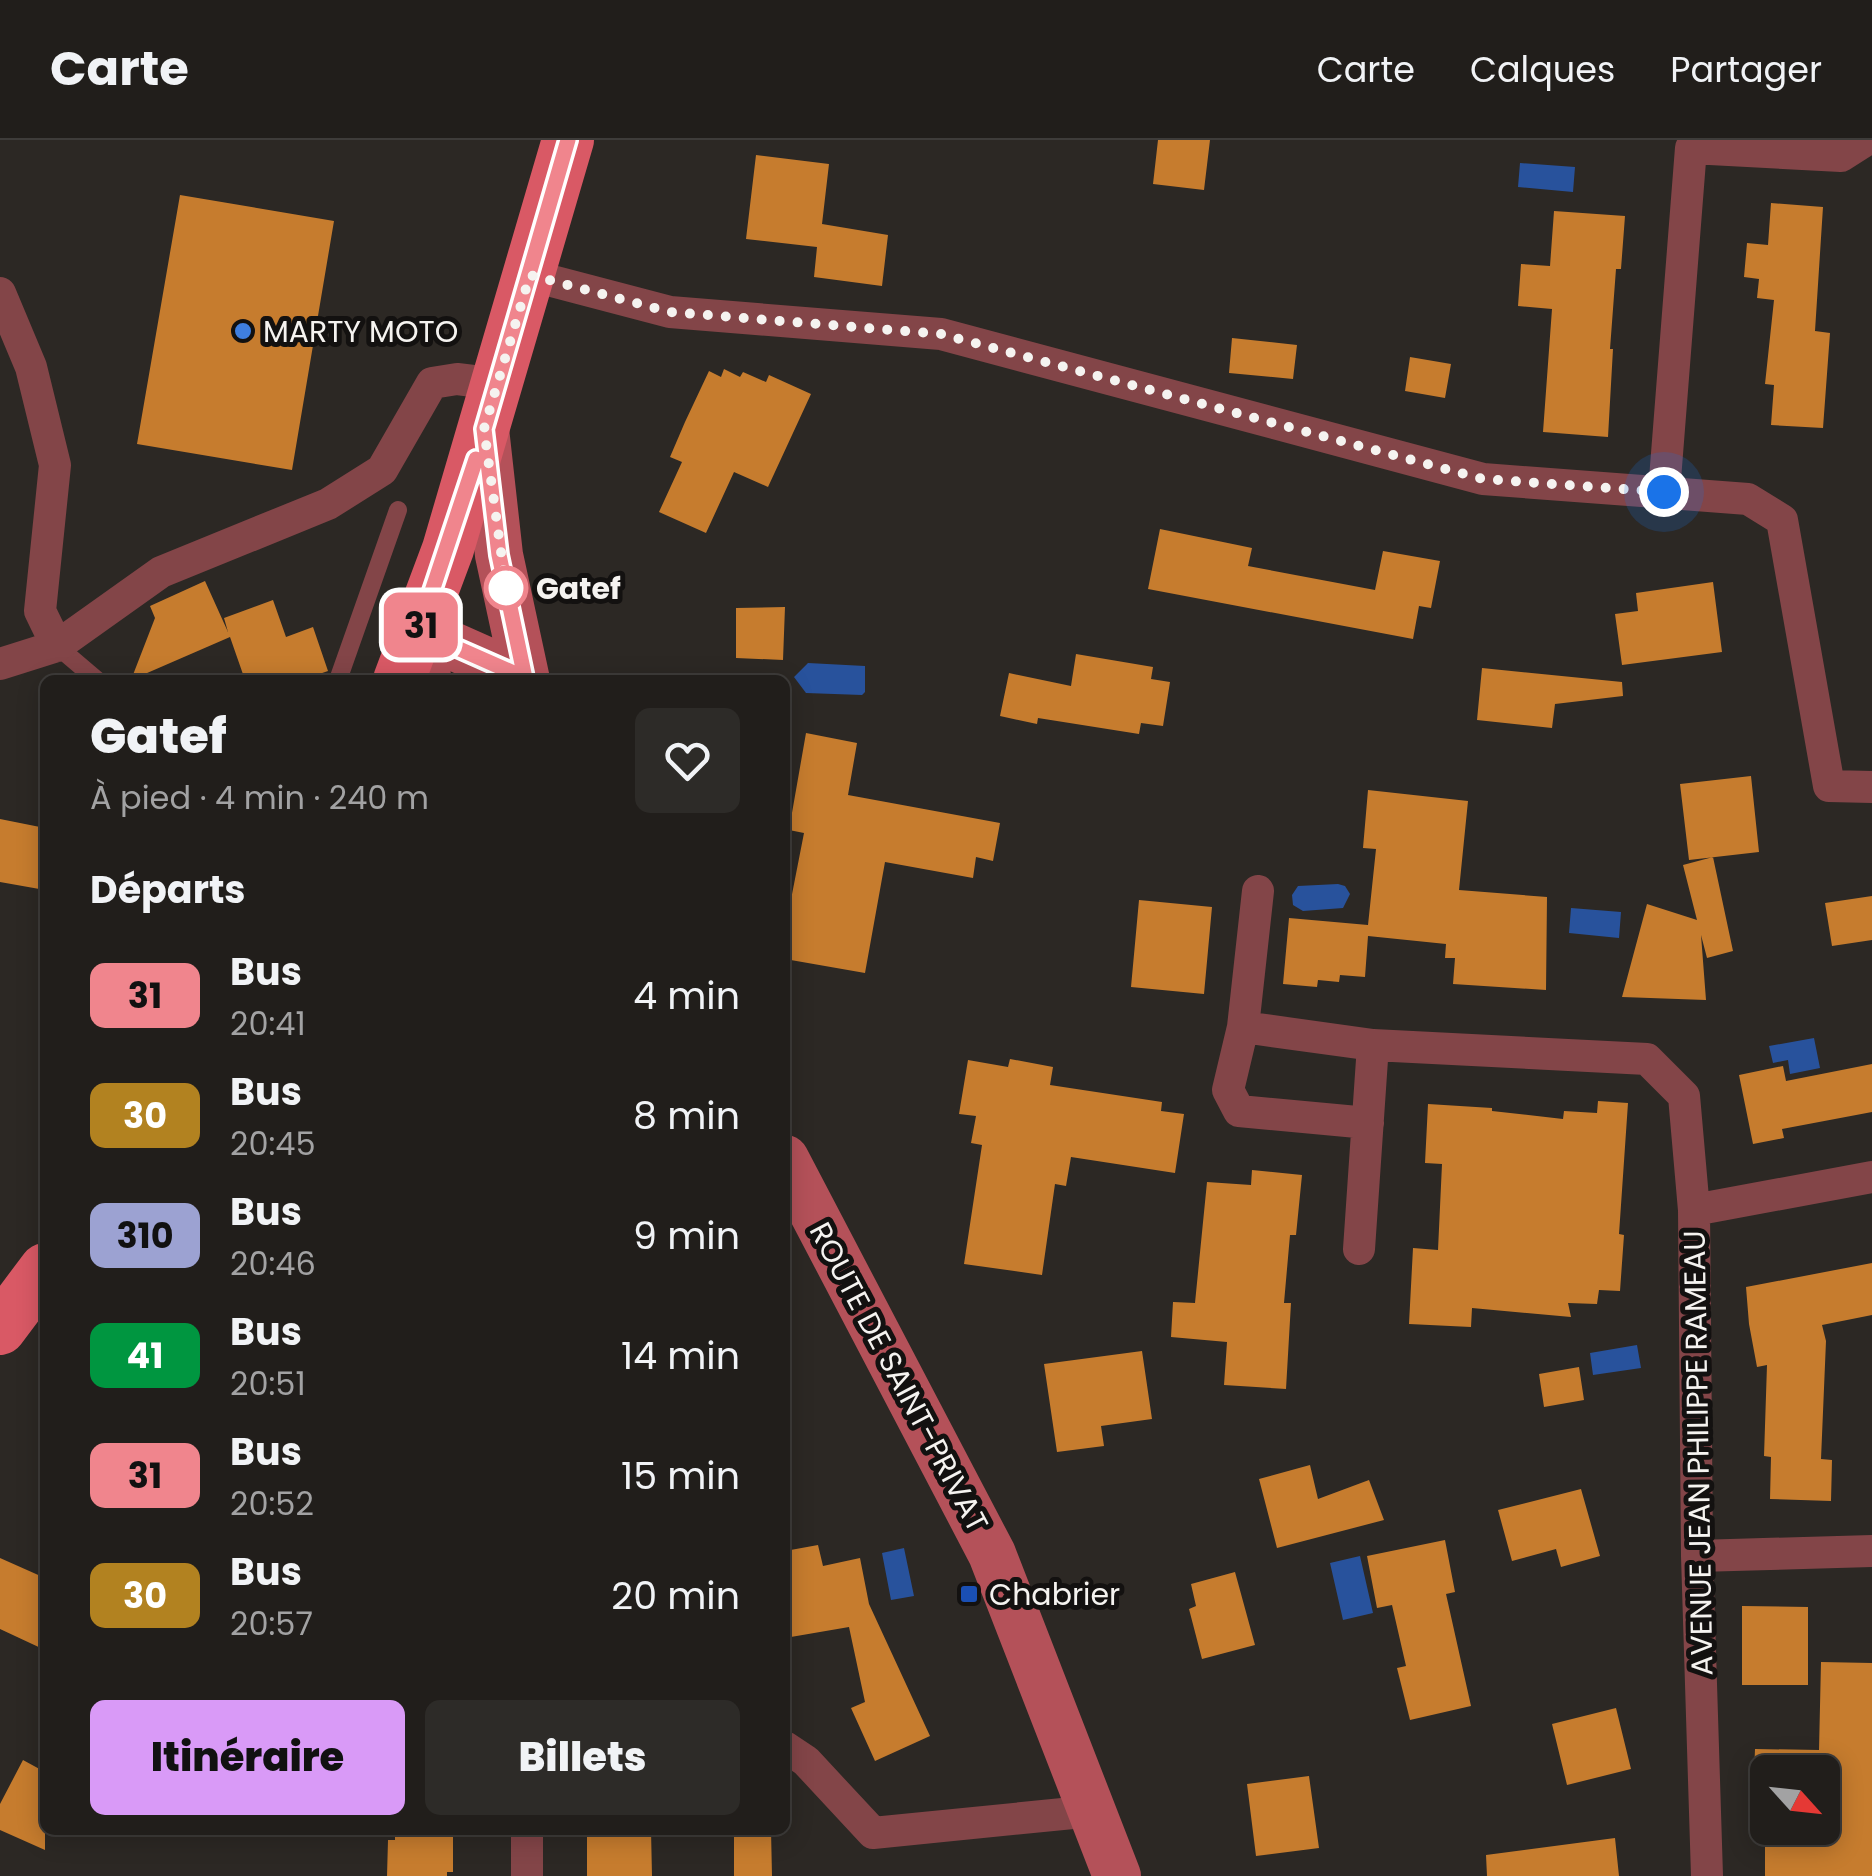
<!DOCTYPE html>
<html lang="fr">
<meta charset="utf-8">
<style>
:root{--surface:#211e1b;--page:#2d2b28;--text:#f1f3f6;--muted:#a2a2a3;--line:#3e3c3a;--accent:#d99af7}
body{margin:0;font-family:Poppins,sans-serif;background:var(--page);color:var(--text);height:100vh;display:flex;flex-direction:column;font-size:38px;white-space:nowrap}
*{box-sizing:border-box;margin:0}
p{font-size:32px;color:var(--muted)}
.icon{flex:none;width:55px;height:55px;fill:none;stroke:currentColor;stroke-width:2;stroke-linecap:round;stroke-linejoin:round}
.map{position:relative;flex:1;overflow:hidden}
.panel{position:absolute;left:40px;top:535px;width:750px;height:1160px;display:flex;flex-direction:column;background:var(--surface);border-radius:15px;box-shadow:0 5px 25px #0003,0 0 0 2px var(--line)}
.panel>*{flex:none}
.badge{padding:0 20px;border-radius:15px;font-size:35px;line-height:65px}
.needle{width:65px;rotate:117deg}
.buttons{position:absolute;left:1750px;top:1615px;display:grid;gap:20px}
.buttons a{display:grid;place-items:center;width:90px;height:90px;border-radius:15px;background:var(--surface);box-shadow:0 5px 25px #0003,0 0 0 2px var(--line);font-size:50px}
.you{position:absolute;width:50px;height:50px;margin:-25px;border:8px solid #fff;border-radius:50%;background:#1a73e8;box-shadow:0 0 0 15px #1a73e833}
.map>.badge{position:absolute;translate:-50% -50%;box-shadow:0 0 0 5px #fff}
h2{padding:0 50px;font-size:38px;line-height:90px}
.round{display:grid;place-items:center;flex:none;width:105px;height:105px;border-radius:15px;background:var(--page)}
.headline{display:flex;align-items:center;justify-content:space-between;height:170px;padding:0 50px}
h1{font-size:48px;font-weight:800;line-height:75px}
.button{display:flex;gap:20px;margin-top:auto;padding:20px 50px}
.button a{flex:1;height:115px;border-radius:15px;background:var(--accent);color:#111;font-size:40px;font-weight:800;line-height:115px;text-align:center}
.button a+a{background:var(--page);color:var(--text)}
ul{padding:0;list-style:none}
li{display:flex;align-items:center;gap:30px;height:120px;padding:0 50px}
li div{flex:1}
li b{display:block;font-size:38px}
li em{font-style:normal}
li .badge{min-width:110px;font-weight:700;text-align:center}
header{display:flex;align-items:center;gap:60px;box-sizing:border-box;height:140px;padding:0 50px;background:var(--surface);border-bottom:2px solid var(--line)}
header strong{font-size:48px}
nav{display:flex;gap:55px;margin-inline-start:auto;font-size:35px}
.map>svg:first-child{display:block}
.water{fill:#28529c}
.building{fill:#c67c2e;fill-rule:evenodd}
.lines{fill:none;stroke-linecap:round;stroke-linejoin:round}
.lane{stroke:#834548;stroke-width:18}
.street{stroke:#834548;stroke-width:32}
.secondary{stroke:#b45159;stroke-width:48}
.primary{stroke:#d95965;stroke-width:52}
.line-casing{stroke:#fff;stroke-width:22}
.line{stroke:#f0858d;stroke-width:15}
.walk{stroke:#f5f3f0;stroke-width:10;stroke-dasharray:0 18}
.shop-dot{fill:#3f7fe0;stroke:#131110;stroke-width:4}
.stop-dot{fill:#fff;stroke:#f0858d;stroke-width:5}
.transit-dot{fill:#1a4fb4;stroke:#131110;stroke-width:4}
.labels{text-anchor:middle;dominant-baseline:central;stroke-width:10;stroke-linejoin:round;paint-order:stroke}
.poi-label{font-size:30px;fill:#f5f3f0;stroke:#131110;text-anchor:start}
.stop-label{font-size:30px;font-weight:bold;fill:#f5f3f0;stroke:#131110;text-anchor:start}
.street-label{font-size:30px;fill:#f5f3f0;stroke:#131110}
</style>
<header>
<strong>Carte</strong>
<nav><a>Carte</a><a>Calques</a><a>Partager</a></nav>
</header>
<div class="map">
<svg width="1872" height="1736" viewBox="0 0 1872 1736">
<rect width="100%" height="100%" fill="#2c2824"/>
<path class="water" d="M 1520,23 L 1575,27 L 1573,52 L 1518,47 Z
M 808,523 L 865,526 L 865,552 L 862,555 L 806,553 L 794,537 Z
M 1338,744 L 1345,746 L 1350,754 L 1343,768 L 1303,771 L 1293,765 L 1292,755 L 1298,746 Z
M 1571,768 L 1621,772 L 1619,798 L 1569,793 Z
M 1814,898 L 1820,928 L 1790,934 L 1788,920 L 1773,923 L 1769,906 Z
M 1637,1205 L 1641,1228 L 1593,1235 L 1590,1213 Z
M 904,1408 L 914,1456 L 891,1460 L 882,1413 Z
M 1360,1416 L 1373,1473 L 1343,1480 L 1330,1423 Z"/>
<path class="building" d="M 1158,0 L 1210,0 L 1204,50 L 1153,44 Z
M 756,15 L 829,24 L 822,84 L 888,95 L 882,146 L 814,137 L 817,107 L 746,99 Z
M 180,55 L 334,81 L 292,330 L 137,304 Z
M 1771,63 L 1823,67 L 1815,191 L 1830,193 L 1823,288 L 1771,285 L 1774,245 L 1765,244 L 1774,160 L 1757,158 L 1759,139 L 1744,137 L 1747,103 L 1768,105 Z
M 1554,71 L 1625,76 L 1621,129 L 1616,129 L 1610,209 L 1613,209 L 1608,297 L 1543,292 L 1552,169 L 1518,166 L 1521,124 L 1550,126 Z
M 1232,198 L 1297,205 L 1293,239 L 1229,233 Z
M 1410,217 L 1451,224 L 1445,258 L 1405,251 Z
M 724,229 L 740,237 L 743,232 L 766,242 L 769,235 L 811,254 L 768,347 L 734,332 L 706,393 L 659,372 L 682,322 L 670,317 L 685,282 L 709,231 L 721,237 Z
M 1160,389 L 1252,408 L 1248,426 L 1375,450 L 1383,411 L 1440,421 L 1431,468 L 1419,466 L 1413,499 L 1148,449 Z
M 205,441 L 228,492 L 224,478 L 273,460 L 286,497 L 313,487 L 328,531 L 302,540 L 245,540 L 230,497 L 131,540 L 155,478 L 150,466 Z
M 1713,442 L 1722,512 L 1622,525 L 1615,474 L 1638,471 L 1636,453 Z
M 785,467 L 783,520 L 736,518 L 736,468 Z
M 1076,514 L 1153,527 L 1151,539 L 1170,542 L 1163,586 L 1141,583 L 1139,594 L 1038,578 L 1037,584 L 1000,576 L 1009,533 L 1071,546 Z
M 1482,528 L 1622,542 L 1623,556 L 1555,564 L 1552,588 L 1477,580 Z
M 806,593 L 857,603 L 848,655 L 1000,683 L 993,721 L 976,717 L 973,738 L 885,722 L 865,833 L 785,819 L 785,790 L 804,693 L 789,690 Z
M 1751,636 L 1759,712 L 1689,720 L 1680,644 Z
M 1368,650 L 1468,661 L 1459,750 L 1547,757 L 1546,850 L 1453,844 L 1455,818 L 1445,818 L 1446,804 L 1368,796 L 1365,837 L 1340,835 L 1339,842 L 1318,840 L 1317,847 L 1283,844 L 1289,778 L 1368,785 L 1376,709 L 1363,708 Z
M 0,679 L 45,688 L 45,750 L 0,742 Z
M 1713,717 L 1733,811 L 1707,818 L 1701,795 L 1706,860 L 1622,857 L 1647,764 L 1697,780 L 1683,725 Z
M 1872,756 L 1872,800 L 1832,806 L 1825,763 Z
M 1139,760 L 1212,767 L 1204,854 L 1131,847 Z
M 1010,919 L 1053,927 L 1050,945 L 1162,962 L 1161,971 L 1184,974 L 1175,1033 L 1071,1017 L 1066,1046 L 1055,1044 L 1042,1135 L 964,1124 L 982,1005 L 971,1003 L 976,976 L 959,974 L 968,920 L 1008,927 Z
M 1872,924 L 1872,972 L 1782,989 L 1784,998 L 1753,1004 L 1739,935 L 1783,926 L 1786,941 Z
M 1598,961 L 1628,963 L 1619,1094 L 1624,1095 L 1620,1151 L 1599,1150 L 1597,1164 L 1568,1163 L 1571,1177 L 1472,1168 L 1471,1187 L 1409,1184 L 1413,1108 L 1438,1110 L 1442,1024 L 1425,1023 L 1428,964 L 1492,968 L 1492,971 L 1563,979 L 1564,971 L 1597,973 Z
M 1252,1030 L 1302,1035 L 1296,1095 L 1290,1095 L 1284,1163 L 1291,1163 L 1286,1249 L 1224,1245 L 1227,1202 L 1171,1197 L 1173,1162 L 1195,1163 L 1207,1042 L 1251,1045 Z
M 1872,1123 L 1872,1175 L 1822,1185 L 1826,1201 L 1821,1319 L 1832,1320 L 1831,1361 L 1770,1359 L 1771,1317 L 1764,1316 L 1767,1225 L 1757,1227 L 1749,1184 L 1746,1147 Z
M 1142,1211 L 1152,1279 L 1101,1286 L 1104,1306 L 1057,1312 L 1044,1224 Z
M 1579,1227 L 1584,1260 L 1544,1267 L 1539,1234 Z
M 1310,1325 L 1318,1359 L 1369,1340 L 1384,1380 L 1277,1408 L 1259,1339 Z
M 1581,1349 L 1600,1416 L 1561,1427 L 1556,1409 L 1512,1421 L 1498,1370 Z
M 1445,1400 L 1455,1452 L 1446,1454 L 1471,1566 L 1410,1580 L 1397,1528 L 1406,1526 L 1392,1465 L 1377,1468 L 1367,1416 Z
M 818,1405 L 823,1426 L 860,1418 L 869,1464 L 930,1596 L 875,1621 L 851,1568 L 865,1562 L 849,1487 L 785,1498 L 785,1411 Z
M 0,1418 L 45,1438 L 45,1510 L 0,1489 Z
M 1235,1432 L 1255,1505 L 1202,1519 L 1189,1469 L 1196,1466 L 1191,1444 Z
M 1742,1466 L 1808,1467 L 1808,1545 L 1742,1545 Z
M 1821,1522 L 1872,1523 L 1872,1736 L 1765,1736 L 1765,1662 L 1753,1661 L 1755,1609 L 1819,1610 ZM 1768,1632 L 1822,1632 L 1822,1688 L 1768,1688 Z
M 1616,1568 L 1631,1629 L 1567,1645 L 1552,1584 Z
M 23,1620 L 45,1632 L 45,1710 L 0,1690 L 0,1664 Z
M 1309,1636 L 1319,1708 L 1256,1716 L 1247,1644 Z
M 414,1690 L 453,1690 L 453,1732 L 447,1732 L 447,1736 L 387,1736 L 388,1700 L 395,1700 L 395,1694 L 414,1694 Z
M 587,1690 L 651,1690 L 652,1736 L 587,1736 Z
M 734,1690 L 771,1690 L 772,1736 L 734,1736 Z
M 1615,1698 L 1619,1736 L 1487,1736 L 1486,1715 Z"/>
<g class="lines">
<path class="lane" d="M 57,506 L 97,540
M 338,540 L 398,370"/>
<path class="street" d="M 529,135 L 670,172 L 941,194 L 1483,339 L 1748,359 L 1782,380 L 1829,646 L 1872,647
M 0,153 L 31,227 L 55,325 L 40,471 L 57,506
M 1664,352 L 1691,8 L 1841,16 L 1866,0
M 0,524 L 57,506 L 161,432 L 328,364 L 382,330 L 432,243 L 457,239 L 498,244
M 1243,887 L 1258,751
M 1368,983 L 1239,971 L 1228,950 L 1243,887 L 1373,905
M 1359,1109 L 1373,905 L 1647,919 L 1684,956 L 1694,1070
M 1697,1416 L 1872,1411
M 785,1607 L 806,1621 L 873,1693 L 1093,1671
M 527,1690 L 527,1736
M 1707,1736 L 1697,1416 L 1694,1070 L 1872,1037"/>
<path class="secondary" d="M 485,289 L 499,415 L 526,540
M 428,540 L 413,508 L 448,504 L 525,538
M 785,1019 L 992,1414 L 1117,1736"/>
<path class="primary" d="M 399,540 L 448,409 L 568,0
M 0,1189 L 45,1129"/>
</g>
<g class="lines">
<g class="line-casing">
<path id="line" d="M 476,319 L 413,508 L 448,504 L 525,538 L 499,415 L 484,289 L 568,0"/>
</g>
<use href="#line" class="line"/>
<path class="walk" d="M 506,448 L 484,289 L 530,135 L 670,172 L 941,194 L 1483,339 L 1664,352"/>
</g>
<circle class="shop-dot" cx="243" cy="191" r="10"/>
<circle class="stop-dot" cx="506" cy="448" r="20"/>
<rect class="transit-dot" x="959" y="1444" width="20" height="20" rx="5"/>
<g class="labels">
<g class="poi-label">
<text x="263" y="191">MARTY MOTO</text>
<text x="989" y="1454">Chabrier</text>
</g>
<g class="stop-label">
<text x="536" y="448">Gatef</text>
</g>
<g class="street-label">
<text transform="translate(899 1237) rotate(62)">ROUTE DE SAINT-PRIVAT</text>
<text transform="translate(1698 1313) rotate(-91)">AVENUE JEAN PHILIPPE RAMEAU</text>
</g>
</g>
</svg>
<div class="buttons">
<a><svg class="needle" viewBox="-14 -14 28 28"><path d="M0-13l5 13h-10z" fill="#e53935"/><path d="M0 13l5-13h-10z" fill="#a2a2a3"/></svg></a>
</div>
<div class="you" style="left:1664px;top:352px"></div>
<b class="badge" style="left:421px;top:485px;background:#f0858d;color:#111">31</b>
<section class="panel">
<div class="headline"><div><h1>Gatef</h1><p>À pied · 4 min · 240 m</p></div><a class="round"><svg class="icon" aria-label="heart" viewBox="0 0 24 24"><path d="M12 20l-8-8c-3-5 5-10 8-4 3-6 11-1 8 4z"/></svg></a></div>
<h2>Départs</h2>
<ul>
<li><span class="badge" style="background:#f0858d;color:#111">31</span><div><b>Bus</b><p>20:41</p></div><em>4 min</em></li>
<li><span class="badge" style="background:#b28220;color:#fff">30</span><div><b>Bus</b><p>20:45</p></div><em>8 min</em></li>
<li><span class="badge" style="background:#9ca2d2;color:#111">310</span><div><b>Bus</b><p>20:46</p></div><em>9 min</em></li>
<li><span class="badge" style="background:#009640;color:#fff">41</span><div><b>Bus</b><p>20:51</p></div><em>14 min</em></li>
<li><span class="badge" style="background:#f0858d;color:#111">31</span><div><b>Bus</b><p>20:52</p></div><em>15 min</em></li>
<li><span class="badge" style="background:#b28220;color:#fff">30</span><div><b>Bus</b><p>20:57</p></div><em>20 min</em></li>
</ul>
<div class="button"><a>Itinéraire</a><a>Billets</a></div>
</section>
</div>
